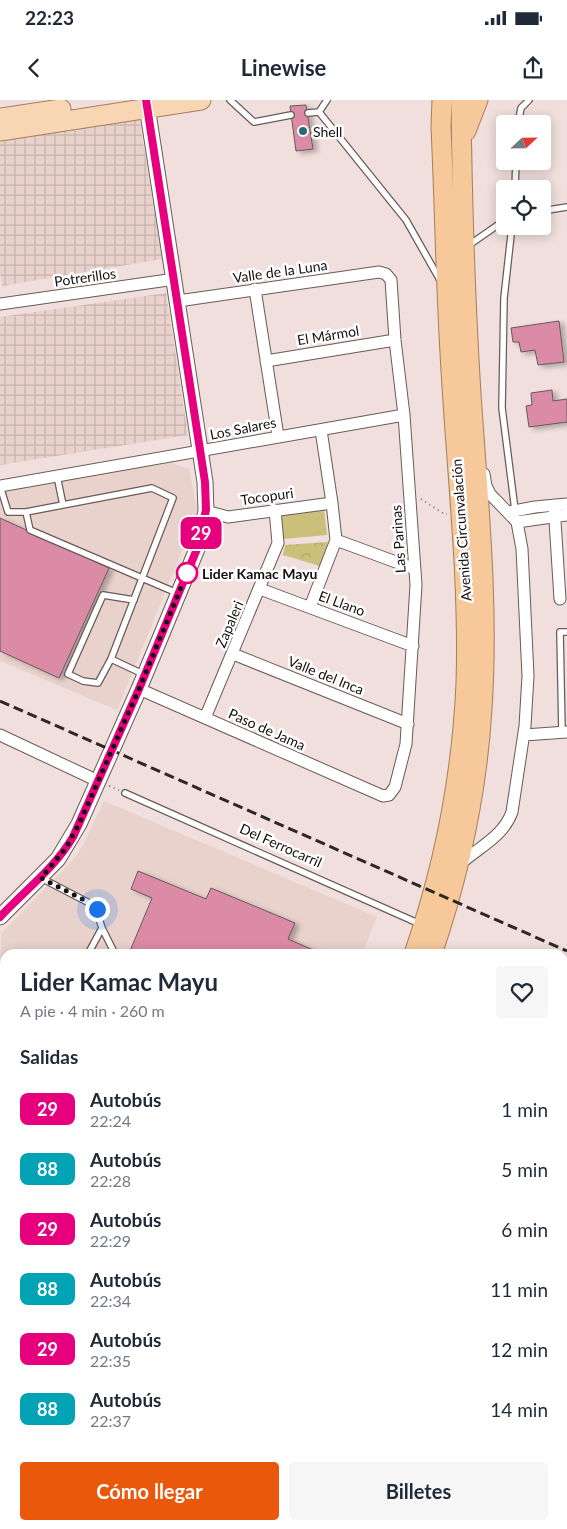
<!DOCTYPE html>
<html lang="es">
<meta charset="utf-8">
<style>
:root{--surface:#fff;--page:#f6f6f7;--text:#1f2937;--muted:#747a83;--accent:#ea580c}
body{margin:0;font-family:Lato,sans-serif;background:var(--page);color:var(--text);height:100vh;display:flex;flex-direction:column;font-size:19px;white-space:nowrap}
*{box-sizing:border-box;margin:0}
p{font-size:16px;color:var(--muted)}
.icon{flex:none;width:28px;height:28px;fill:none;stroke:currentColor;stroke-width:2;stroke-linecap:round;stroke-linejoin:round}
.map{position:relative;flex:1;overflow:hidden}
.side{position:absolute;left:0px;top:849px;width:568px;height:581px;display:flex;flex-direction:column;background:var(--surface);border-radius:15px 15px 0 0;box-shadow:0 2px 12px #0003}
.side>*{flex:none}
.badge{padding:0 10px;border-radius:8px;font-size:18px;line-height:32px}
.needle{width:32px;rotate:68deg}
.tools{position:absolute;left:496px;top:15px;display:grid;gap:10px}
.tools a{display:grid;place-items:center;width:55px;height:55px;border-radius:5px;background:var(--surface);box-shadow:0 2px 12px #0003;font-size:25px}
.you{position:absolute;width:25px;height:25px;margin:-12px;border:4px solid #fff;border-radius:50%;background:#1a73e8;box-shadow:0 0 0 8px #1a73e833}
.map>.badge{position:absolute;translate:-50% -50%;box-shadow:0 0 0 2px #fff}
h2{padding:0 20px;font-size:19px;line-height:45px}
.round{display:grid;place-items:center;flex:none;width:52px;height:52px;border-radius:5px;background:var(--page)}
.overview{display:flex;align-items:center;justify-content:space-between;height:85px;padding:0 20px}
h1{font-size:24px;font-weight:700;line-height:38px}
.cta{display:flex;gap:10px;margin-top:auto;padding:10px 20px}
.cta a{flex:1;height:58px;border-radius:5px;background:var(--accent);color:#fff;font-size:20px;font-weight:700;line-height:58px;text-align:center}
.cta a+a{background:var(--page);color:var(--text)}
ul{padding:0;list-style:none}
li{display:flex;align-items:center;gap:15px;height:60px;padding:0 20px}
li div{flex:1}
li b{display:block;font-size:19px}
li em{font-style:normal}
li .badge{min-width:55px;font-weight:700;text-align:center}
.status{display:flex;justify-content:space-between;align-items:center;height:35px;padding:0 25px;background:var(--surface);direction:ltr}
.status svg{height:14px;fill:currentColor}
header{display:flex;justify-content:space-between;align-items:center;height:65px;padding:0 20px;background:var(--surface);font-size:22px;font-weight:700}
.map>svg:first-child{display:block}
.built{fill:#ead2cc}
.industrial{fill:url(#industrial-grid)}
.park{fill:url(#park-crowns)}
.garden{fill:#cac07c}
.building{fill:#db8ba5;stroke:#67595d;filter:url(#shadow)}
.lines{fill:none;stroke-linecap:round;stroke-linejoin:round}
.service-casing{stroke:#695b58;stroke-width:8}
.minor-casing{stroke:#695b58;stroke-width:13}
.tertiary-casing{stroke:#695b58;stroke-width:17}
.primary-casing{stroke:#a57f59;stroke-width:21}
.trunk-casing{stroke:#a57f59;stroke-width:21}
.path{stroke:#7c716f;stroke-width:2;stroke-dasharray:1 4;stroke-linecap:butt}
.service{stroke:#fff;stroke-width:5.5}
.minor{stroke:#fff;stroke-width:11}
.tertiary{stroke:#fff;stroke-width:15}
.primary{stroke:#f8d6b3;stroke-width:19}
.trunk{stroke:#f6c89a;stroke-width:19}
.rail{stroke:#2e2725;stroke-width:3;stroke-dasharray:10 5;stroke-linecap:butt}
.line-casing{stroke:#fff;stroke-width:11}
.line{stroke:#e6007e;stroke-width:8}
.walk{stroke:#150f0e;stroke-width:5;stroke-dasharray:0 9}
.poi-dot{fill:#27687c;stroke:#fff;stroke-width:2}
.stop-dot{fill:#fff;stroke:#e6007e;stroke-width:2.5}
.labels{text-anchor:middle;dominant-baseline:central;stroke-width:5;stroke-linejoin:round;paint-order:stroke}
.poi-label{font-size:14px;fill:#150f0e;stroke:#fff;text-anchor:start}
.street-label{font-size:14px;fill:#150f0e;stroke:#fff}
.stop-label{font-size:14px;font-weight:bold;fill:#150f0e;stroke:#fff;text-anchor:start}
</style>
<div class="status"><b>22:23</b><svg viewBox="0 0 49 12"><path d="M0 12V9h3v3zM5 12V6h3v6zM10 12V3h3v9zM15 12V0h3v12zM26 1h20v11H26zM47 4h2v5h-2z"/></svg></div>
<header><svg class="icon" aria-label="back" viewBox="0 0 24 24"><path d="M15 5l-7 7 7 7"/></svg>Linewise<svg class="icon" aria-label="share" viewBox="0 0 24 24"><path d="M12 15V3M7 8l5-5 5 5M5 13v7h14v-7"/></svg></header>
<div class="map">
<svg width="567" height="1429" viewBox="0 0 567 1429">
<defs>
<pattern id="industrial-grid" width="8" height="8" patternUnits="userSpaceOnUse" patternTransform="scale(1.25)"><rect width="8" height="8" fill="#ead2cc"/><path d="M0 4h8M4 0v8" fill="none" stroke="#c8b3ae"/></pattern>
<pattern id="park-crowns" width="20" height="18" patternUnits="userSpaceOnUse" patternTransform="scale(1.25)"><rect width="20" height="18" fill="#cac07c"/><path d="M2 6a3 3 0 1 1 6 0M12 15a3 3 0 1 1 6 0" fill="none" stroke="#ada46a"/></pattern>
<filter id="shadow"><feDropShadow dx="4.5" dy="2.5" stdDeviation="2.5" flood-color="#0004"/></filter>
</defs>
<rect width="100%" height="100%" fill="#f0dfdc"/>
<path class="built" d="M 171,363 L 189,369 L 197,407 L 192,427 L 117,610 L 0,561 L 0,389 Z
M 104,701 L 377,817 L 362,854 L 5,854 L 5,927 L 0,925 L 1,834 L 74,759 L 83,745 Z
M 0,1152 L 5,1154 L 5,1219 L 0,1231 Z"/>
<path class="industrial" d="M 139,17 L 162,159 L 2,186 L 0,173 L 0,40 Z
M 166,193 L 188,335 L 0,365 L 0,217 Z
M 567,1035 L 567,1429 L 404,1429 L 406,1425 L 562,1425 L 562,1046 Z"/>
<path class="park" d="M 328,442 L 320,466 L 283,455 L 285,445 Z"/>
<path class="garden" d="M 324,410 L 327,435 L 283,439 L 281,414 Z"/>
<path class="building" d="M 306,5 L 313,49 L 296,51 L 290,6 Z
M 559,221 L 564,262 L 538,265 L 535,250 L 521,252 L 519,242 L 513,242 L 511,228 Z
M 552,290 L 553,301 L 567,299 L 567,322 L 529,327 L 526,306 L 532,305 L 531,293 Z
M 0,418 L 109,468 L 59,578 L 0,551 Z
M 138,771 L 206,799 L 211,788 L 295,823 L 288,839 L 320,853 L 319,854 L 136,854 L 130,851 L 152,798 L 131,789 Z"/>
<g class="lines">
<g class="service-casing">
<path id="service" d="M 230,0 L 254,22 L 291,15
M 319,12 L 406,120 L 440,180
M 308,13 L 319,12 L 327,0
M 518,24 L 521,8 L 529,0
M 515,89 L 516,61
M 542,111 L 567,107
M 512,126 L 504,198 L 502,308 L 515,410
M 469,145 L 505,120
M 57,376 L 63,405
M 0,386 L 8,412 L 26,412 L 152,388 L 173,398 L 111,559 L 98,583 L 83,581 L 68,574 L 103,495 L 134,500
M 26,412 L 30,430 L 177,493
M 111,559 L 143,574
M 562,632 L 560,532 L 567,532
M 125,693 L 420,824
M 41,778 L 95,806 L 102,828 L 115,854
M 88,854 L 102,828"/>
</g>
<g class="minor-casing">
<path id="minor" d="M 255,189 L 278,336
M 0,204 L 175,179
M 266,261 L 395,240
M 0,386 L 404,315
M 554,405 L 560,499
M 206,411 L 228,417 L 332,403
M 508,412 L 535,407 L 567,404
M 517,422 L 567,415
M 336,440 L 415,469
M 260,489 L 413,546
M 310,507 L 336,440 L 332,403 L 321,330
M 233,554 L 408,624
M 139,589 L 383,696 L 389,695 L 395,687 L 406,644 L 416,485 L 404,315 L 395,240 L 391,180 L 386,174 L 379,172 L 178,201
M 205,618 L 278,443 L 275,410
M 0,635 L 98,681
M 524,635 L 567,632
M 460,764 C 479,747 503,737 512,712 L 525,626 L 528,576 L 522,449 L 517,422 L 490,394 L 486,386 L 484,374
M 562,883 L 567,885
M 0,943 L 5,945
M 0,1001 L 5,989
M 0,1024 L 5,1026
M 0,1062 L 5,1064
M 0,1146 L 5,1148
M 0,1259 L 5,1247
M 0,1312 L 5,1314
M 75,1425 L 84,1429
M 5,1429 L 7,1425
M 41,1429 L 42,1425
M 116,1429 L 118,1425"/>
</g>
<g class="tertiary-casing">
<path id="tertiary" d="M 0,817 L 58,759 L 79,724 L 139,589 L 197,449 L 206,411 L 205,382 L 146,0"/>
</g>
<g class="primary-casing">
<path id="primary" d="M 0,18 L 61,9
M 0,31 L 201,0"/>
</g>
<g class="trunk-casing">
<path id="trunk" d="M 466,31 L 478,0
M 414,854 C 444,767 462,675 466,583 C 469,484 458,385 452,286 C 446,200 445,113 441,27 L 442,0
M 432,854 C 459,775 477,693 482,609 C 489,504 478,398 471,294 C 465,196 462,98 461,0
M 178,1429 L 180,1425
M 196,1429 L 198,1425"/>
</g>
<path class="path" d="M 421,399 L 444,414 L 447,414
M 109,686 L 119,690"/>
<use href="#service" class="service"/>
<use href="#minor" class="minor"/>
<use href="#tertiary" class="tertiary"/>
<use href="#primary" class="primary"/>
<use href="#trunk" class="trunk"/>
<path class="rail" d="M 0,601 L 567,851"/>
</g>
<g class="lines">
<g class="line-casing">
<path id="line" d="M 0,817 C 25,790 54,769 73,737 L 139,589 L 197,449 L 206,410 L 205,382 L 146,0"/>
</g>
<use href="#line" class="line"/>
<path class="walk" d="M 97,809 L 92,804 L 41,778 L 66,748 L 79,724 L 139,589 L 187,473"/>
</g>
<circle class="poi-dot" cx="303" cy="31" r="5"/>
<circle class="stop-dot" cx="187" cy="473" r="10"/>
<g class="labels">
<g class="poi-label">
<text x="313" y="31">Shell</text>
</g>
<g class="street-label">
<text transform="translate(280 171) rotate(-8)">Valle de la Luna</text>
<text transform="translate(85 177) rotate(-8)">Potrerillos</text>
<text transform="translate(328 235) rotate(-9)">El Mármol</text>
<text transform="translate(243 328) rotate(-11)">Los Salares</text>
<text transform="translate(267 396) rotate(-8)">Tocopuri</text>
<text transform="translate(461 430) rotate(-94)">Avenida Circunvalación</text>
<text transform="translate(398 439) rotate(-94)">Las Parinas</text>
<text transform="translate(342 503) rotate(20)">El Llano</text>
<text transform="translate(229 524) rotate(-67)">Zapaleri</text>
<text transform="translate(326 575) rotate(22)">Valle del Inca</text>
<text transform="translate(267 629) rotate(24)">Paso de Jama</text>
<text transform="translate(281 745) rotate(24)">Del Ferrocarril</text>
</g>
<g class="stop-label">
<text x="202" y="473">Lider Kamac Mayu</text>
</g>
</g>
</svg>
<div class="tools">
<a><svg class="needle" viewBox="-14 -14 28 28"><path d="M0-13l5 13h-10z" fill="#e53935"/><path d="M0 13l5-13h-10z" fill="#747a83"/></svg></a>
<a><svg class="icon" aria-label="locate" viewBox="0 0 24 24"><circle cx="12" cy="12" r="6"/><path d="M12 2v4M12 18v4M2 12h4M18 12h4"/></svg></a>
</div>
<div class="you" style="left:97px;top:809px"></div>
<b class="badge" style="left:201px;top:433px;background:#e6007e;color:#fff">29</b>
<section class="side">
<div class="overview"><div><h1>Lider Kamac Mayu</h1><p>A pie · 4 min · 260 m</p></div><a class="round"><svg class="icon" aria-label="heart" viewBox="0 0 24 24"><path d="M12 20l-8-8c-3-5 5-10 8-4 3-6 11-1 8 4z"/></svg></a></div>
<h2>Salidas</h2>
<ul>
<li><span class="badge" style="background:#e6007e;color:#fff">29</span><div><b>Autobús</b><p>22:24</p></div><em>1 min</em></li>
<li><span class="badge" style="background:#00a3b4;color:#fff">88</span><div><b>Autobús</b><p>22:28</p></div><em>5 min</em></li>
<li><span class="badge" style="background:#e6007e;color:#fff">29</span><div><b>Autobús</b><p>22:29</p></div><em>6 min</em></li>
<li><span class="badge" style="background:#00a3b4;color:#fff">88</span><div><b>Autobús</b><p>22:34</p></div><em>11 min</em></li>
<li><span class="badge" style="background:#e6007e;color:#fff">29</span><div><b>Autobús</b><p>22:35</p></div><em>12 min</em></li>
<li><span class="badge" style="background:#00a3b4;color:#fff">88</span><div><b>Autobús</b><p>22:37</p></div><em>14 min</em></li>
</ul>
<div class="cta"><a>Cómo llegar</a><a>Billetes</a></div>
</section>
</div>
